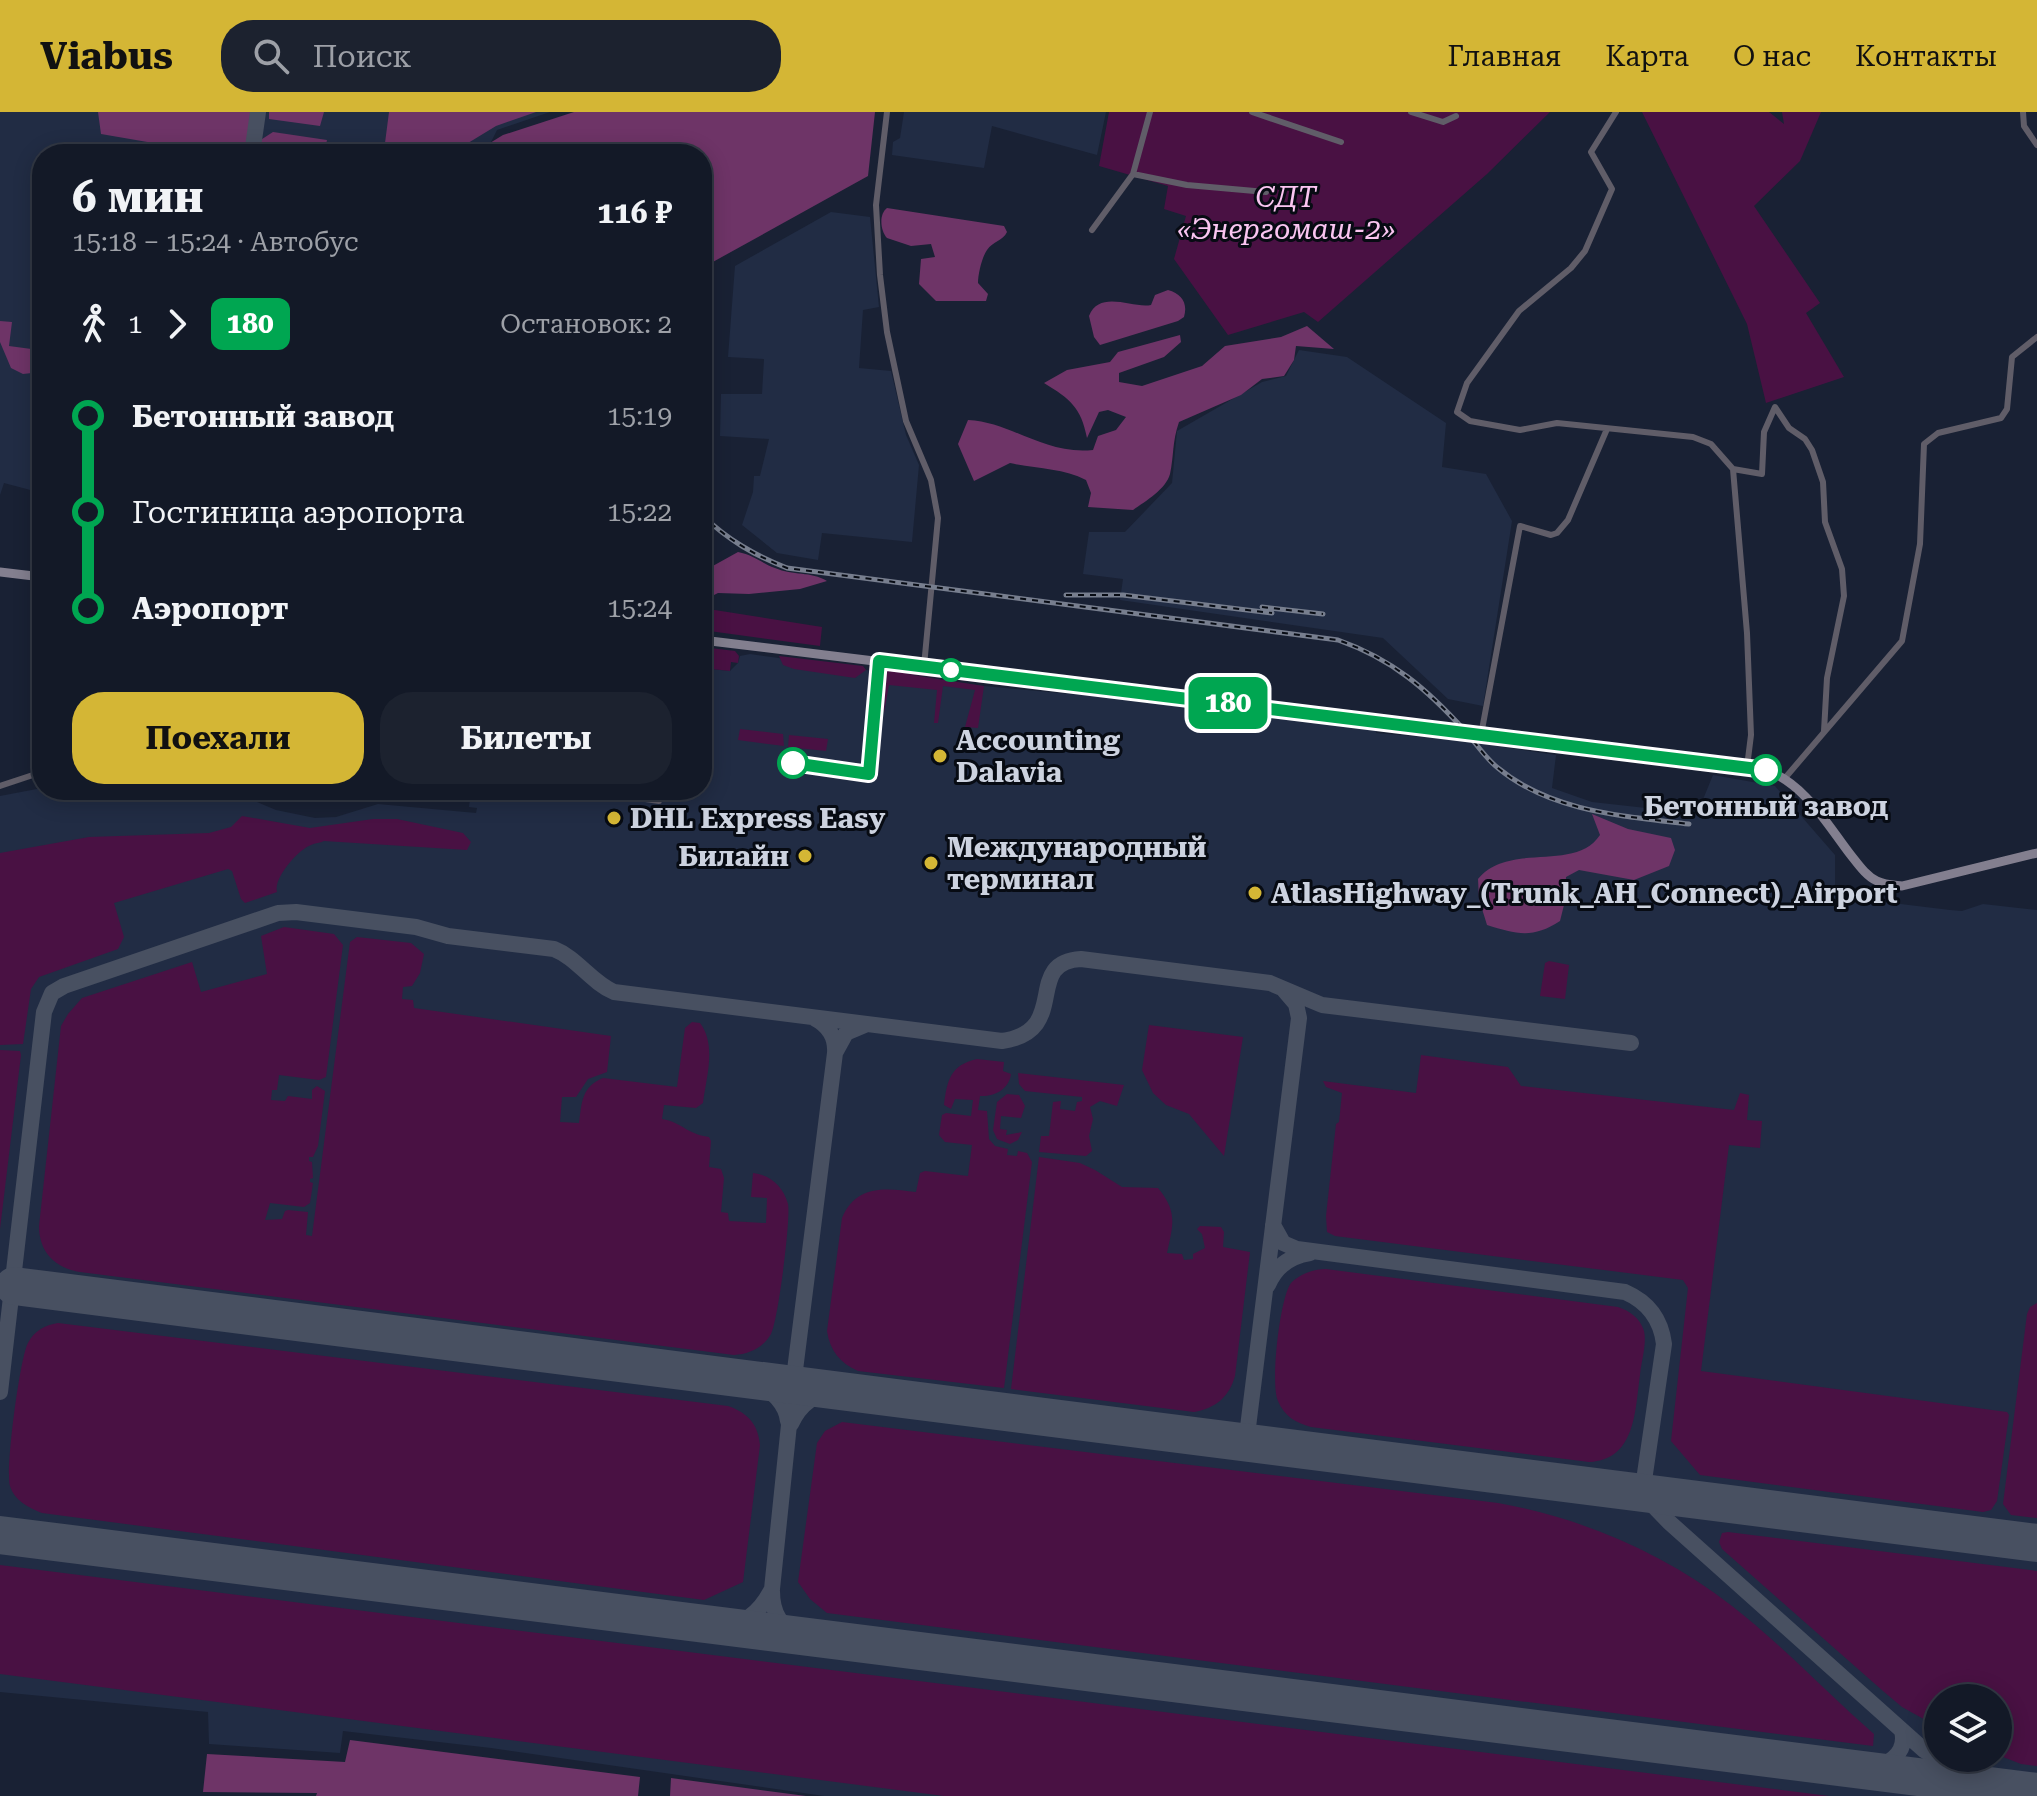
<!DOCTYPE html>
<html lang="ru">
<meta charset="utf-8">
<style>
:root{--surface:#131927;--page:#1c222f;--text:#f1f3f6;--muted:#9da0a7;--line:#323844;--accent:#d4b635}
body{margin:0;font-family:"Roboto Serif",serif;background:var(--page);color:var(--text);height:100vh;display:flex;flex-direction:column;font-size:30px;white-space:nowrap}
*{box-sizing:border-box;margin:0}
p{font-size:26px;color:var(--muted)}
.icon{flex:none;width:44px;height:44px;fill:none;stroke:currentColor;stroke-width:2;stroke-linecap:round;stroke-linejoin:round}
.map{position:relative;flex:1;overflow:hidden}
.panel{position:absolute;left:32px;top:32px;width:680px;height:656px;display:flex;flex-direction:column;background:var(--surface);border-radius:32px;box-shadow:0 4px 20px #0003,0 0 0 2px var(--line)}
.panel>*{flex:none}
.badge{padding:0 16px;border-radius:12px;font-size:28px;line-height:52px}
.tools{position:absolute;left:1924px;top:1572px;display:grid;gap:16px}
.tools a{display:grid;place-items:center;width:88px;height:88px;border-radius:50%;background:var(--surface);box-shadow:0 4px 20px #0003,0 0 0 2px var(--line);font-size:40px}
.map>.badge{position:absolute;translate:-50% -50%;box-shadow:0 0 0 4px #fff}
.legs{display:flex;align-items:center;gap:12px;height:88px;padding:0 40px;font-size:26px}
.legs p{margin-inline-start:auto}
.summary{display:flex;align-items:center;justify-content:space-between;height:136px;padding:0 40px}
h1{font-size:44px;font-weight:700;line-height:60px}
.cta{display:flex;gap:16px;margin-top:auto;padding:16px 40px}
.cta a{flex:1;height:92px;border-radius:32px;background:var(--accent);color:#111;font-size:32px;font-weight:700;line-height:92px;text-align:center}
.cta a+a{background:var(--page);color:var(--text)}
ul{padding:0 40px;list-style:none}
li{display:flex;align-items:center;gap:28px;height:96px;font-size:30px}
li i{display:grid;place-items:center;width:12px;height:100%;margin:0 10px;background:currentColor}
li i::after{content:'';width:20px;height:20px;margin:-10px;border:6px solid;border-radius:50%;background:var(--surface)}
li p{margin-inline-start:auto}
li:first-child i{background:linear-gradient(#0000 50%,currentColor 0)}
li:last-child i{background:linear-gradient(currentColor 50%,#0000 0)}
header{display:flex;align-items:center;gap:48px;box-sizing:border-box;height:112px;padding:0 40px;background:var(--accent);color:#111}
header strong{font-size:38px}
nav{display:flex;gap:44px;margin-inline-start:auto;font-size:28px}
.search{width:560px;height:72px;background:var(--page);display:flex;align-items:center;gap:20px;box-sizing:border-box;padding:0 28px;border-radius:32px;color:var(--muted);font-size:30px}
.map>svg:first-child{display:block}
.built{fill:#212c44;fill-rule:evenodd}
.green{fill:#491143}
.forest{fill:#6e3467}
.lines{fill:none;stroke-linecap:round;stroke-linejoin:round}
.taxiway{stroke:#485061;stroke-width:16}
.runway{stroke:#485061;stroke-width:38}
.street{stroke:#605d68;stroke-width:6}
.secondary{stroke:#837f8f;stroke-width:9}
.rail-casing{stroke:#777e8e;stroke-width:5}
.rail{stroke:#070b13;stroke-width:2;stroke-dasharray:6;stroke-linecap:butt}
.line-1-casing{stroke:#fff;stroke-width:18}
.line-1{stroke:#00a651;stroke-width:12}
.stop-1-dot{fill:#fff;stroke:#00a651;stroke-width:4}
.poi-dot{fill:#d4b635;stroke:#070b13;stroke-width:3}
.labels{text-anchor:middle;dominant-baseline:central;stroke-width:6;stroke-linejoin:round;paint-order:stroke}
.park-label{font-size:28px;font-style:italic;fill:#fac5f1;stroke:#070b13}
.poi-label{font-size:28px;font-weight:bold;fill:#ccd2df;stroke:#070b13;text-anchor:start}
.stop-label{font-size:28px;font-weight:bold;fill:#ccd2df;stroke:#070b13}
</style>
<header>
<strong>Viabus</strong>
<div class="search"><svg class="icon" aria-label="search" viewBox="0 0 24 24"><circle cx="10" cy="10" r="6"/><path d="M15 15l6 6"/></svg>Поиск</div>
<nav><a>Главная</a><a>Карта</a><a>О нас</a><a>Контакты</a></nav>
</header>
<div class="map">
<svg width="2037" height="1684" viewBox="0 0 2037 1684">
<rect width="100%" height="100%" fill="#192134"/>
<path class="built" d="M 0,0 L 550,0 L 497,18 L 485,42 L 42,42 L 42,366 L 38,380 L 4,371 L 0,383 Z
M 904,0 L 1106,0 L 1097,43 L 992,14 L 984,56 L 892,43 L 893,30 L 900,26 Z
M 831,100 L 870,105 L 879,195 L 863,198 L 859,256 L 891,259 L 906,323 L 919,353 L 912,430 L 822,421 L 818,448 L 777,441 L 742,413 L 753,380 L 754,364 L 760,364 L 769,327 L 720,324 L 721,282 L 762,282 L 764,247 L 728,245 L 735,154 Z
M 1299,238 L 1347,245 L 1446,311 L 1442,355 L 1486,362 L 1512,409 L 1483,594 L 1448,587 L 1383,526 L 1120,488 L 1123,467 L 1083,462 L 1089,420 L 1125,420 L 1172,371 L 1177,319 L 1262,270 L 1286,264 Z
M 750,542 L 984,574 L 1222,596 L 1376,617 L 1376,621 L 1457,628 L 1556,643 L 1552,676 L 1592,690 L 1637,695 L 1697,702 L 1713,663 L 1775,674 L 1835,743 L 1835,784 L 1950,798 L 1962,799 L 1983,792 L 2037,798 L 2037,1684 L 824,1684 L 491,1636 L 343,1619 L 340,1641 L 209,1632 L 208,1600 L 0,1580 L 0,684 L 42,676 L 229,678 L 276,698 L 315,706 L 336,705 L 378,692 L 476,701 L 477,696 L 469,695 L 471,678 L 702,678 L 702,556 L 730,559 L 738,551 L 740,544 ZM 1938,1586 L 1998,1586 L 1998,1646 L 1938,1646 Z"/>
<path class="green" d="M 1109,0 L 1550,0 L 1487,62 L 1318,210 L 1304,200 L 1228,223 L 1174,147 L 1186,104 L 1164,97 L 1168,74 L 1099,54 Z
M 1642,0 L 1769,0 L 1784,12 L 1782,0 L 1821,0 L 1800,49 L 1754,94 L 1820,191 L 1806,201 L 1844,265 L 1766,291 L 1747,212 Z
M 702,496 L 822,515 L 820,534 L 702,518 Z
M 702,535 L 735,539 L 739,544 L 738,551 L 731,550 L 730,559 L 702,556 Z
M 779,544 L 863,554 L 866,558 L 855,566 L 794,557 L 783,553 Z
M 886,552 L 987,566 L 987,571 L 905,562 L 984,574 L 978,616 L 965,615 L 975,578 L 943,574 L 938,611 L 934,611 L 937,578 L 889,573 L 884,601 Z
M 740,617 L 783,622 L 784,634 L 738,628 Z
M 789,623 L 828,627 L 826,639 L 788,635 Z
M 242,704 L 310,716 L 373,707 L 397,707 L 463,721 L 471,730 L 467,738 L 324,729 C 320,731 315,731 311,733 C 299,737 273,766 277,780 L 245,791 L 241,787 L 232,759 L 228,757 L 114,791 L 124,825 L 118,837 L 39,865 L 31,877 L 23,932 L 0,933 L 0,741 L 89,725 L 209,721 L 231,715 Z
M 284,815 L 334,822 L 343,833 L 326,965 L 319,968 L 279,963 L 277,978 L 272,978 L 271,988 L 285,989 L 288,984 L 312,987 L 312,978 L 317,974 L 325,979 L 318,1034 L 313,1045 L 309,1045 L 309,1049 L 312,1050 L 313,1066 L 310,1067 L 310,1070 L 313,1071 L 310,1091 L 304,1095 L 270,1091 L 265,1108 L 282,1107 L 285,1099 L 288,1098 L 308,1100 L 306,1123 L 312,1124 L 350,830 L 357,825 L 411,831 L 424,842 L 420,861 L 412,874 L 403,875 L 402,887 L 413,888 L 414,896 L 611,924 L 607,960 L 588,967 L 576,985 L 562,985 L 560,1010 L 579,1011 C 582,991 581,975 603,966 L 677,975 L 685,916 L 692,910 L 700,911 C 717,933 706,966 703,991 L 696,996 L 664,993 L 662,1007 C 682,1010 686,1022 709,1025 L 711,1029 L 709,1055 L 721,1057 L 724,1066 L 721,1100 L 728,1101 L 729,1109 L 766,1111 L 767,1086 L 751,1085 L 753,1061 C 770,1063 783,1074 788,1092 C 791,1106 778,1209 771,1222 C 763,1236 749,1242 734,1243 L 80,1160 C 55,1156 39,1140 39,1114 L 61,914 L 68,902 L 82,886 L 192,850 L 201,880 L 267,862 L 261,824 Z
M 1549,849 L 1569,853 L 1565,887 L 1540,884 L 1545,851 Z
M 1149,913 L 1243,925 L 1224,1044 L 1189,1002 L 1166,993 L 1153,981 L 1142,958 Z
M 0,938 L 20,939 L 21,943 L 0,1117 Z
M 1421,943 L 1508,955 L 1521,974 L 1734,998 L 1740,981 L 1749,983 L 1747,1008 L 1762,1009 L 1760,1036 L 1729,1033 L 1701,1259 L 2007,1300 L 2009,1303 L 1997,1389 L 1991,1398 L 1983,1400 L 1700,1363 L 1671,1329 L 1688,1176 L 1683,1168 L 1335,1124 L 1327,1120 L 1326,1104 L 1336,1012 L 1339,1010 L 1342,981 L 1326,975 L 1323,969 L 1416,981 Z
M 977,947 L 1004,950 L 1003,959 L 1011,962 C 1009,978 993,985 980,984 L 978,998 L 987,999 L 989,1027 L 995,1034 L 1008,1037 L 1007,1043 L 1017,1044 L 1018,1039 L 1027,1041 L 1032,1050 L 1004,1276 L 858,1259 C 840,1251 830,1239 827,1219 L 842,1106 C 856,1072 886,1076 916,1080 L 920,1061 L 925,1059 L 968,1064 L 972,1033 L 945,1030 L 939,1023 L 942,1003 L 946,1001 L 971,1004 L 973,988 L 955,987 L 951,997 L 944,993 C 947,969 950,953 977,947 Z
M 1018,961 L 1124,973 L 1117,994 L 1100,989 L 1090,995 L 1093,1007 L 1089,1024 L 1092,1039 L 1086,1044 L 1039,1040 L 1041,1024 L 1049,1024 L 1053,990 L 1061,989 L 1060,997 L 1075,999 L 1077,990 L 1082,989 L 1082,985 L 1025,979 L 1019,972 Z
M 1007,982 L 1019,983 L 1025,994 L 1021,1006 L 1001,1004 L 1000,1017 L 1007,1018 L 1006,1023 L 1022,1020 L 1018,1028 L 1010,1032 L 997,1027 L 993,1018 L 997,990 Z
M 1039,1045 L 1080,1051 L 1095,1058 L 1122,1075 L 1158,1076 C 1178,1100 1173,1113 1167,1141 L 1182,1142 L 1184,1148 L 1193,1147 L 1193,1142 L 1205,1136 L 1202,1122 L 1197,1117 L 1200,1114 L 1221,1115 L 1224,1120 L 1223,1135 L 1250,1140 L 1235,1264 C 1229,1285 1216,1296 1194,1300 L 1011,1277 Z
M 1326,1157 L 1618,1195 C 1630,1199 1640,1206 1644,1219 C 1647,1232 1641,1250 1640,1263 C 1635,1298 1636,1348 1589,1350 L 1311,1315 C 1296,1311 1284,1304 1278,1289 C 1270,1272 1280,1185 1291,1171 C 1300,1162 1313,1157 1326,1157 Z
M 2037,1191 L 2037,1406 L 2011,1403 L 2003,1392 L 2027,1202 L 2030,1195 Z
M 58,1211 L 728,1294 C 748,1301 758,1312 760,1333 L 743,1470 L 704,1488 L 42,1401 C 29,1396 14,1388 10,1374 C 5,1359 20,1245 28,1231 C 34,1219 45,1213 58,1211 Z
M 842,1310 L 1498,1391 C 1582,1406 1664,1441 1732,1494 C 1781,1532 1827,1581 1874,1622 L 1873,1634 L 827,1501 L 810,1487 L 798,1470 L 817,1331 L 825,1319 Z
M 1728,1420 L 2037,1459 L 2037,1654 L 2021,1652 L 1998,1643 L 1998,1586 L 1938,1586 L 1938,1615 L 1902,1595 L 1883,1579 L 1722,1437 L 1719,1430 L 1722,1421 Z
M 0,1453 L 1829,1684 L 944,1684 L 0,1562 Z"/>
<path class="forest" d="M 98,0 L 252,0 L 246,42 L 217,42 L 101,22 Z
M 269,0 L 324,0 L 320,14 L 269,7 Z
M 389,0 L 536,0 L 496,14 L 450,42 L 378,42 L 376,40 L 385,31 Z
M 574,0 L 875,0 L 868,64 L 702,156 L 702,42 L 472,42 L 503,23 Z
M 273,20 L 327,28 L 324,42 L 256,42 L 259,29 Z
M 887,96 L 1004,114 L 1007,120 C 1003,129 993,129 987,138 C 982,145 978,162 978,171 L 988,182 L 986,189 L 936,189 L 919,172 L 921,147 L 935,145 L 931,132 L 911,134 L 887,126 C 880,118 879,102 887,96 Z
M 1168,178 C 1182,182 1188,191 1184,205 L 1178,209 L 1100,233 L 1094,225 L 1089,204 C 1100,177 1133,197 1151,193 L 1155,183 Z
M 0,209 L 12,210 L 9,234 L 39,238 L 42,247 L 32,261 L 23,262 L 11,256 L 0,230 Z
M 1307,214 L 1334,237 L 1296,234 L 1294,248 L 1284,264 L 1262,267 L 1241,283 L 1179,310 C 1172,330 1174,344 1170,362 C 1166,377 1146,389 1133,398 L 1088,395 L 1091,381 L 1086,368 C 1063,356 1036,357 1010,351 L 974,369 L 958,332 L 968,308 C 1012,310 1043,343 1093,338 L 1098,324 L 1116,318 L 1126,305 L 1108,298 L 1099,300 L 1087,326 C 1081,295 1070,287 1044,271 L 1067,258 L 1110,250 L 1118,240 L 1180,223 L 1181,230 L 1164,245 L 1119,261 L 1119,270 L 1142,274 L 1202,254 L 1225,234 L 1281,225 Z
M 738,440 C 754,443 761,451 775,456 C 793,464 811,459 827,469 L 800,477 L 749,482 L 718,481 L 702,489 L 702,460 Z
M 1592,702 L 1628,717 L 1671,726 L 1675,738 L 1669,754 L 1634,768 L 1579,758 L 1566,765 L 1565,789 L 1560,809 C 1533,827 1516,822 1487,813 L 1479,787 L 1478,767 C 1509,729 1575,761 1600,723 Z
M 350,1628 L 640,1665 L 638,1684 L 316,1684 L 317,1681 L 203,1680 L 207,1642 L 345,1650 Z
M 671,1666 L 806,1684 L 670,1684 Z"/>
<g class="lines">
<path class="taxiway" d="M 252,42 L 258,0
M 814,906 C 829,914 836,925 835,941 L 846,921 L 865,913
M 1273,1113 L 1283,1131 L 1297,1137 L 1625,1180 C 1648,1190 1661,1207 1664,1232 L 1642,1382 L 1669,1410 L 1924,1638 L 1953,1657 L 1995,1675
M 1268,1173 C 1276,1154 1290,1144 1310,1141
M 758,1270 C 772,1280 786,1291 788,1309
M 0,1280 L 44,900 L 52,881 L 64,874 L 278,801 L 296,800 L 416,815 L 448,824 L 554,837 C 577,846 591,870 614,880 L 1002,929 C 1072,919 1022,850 1081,847 L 1270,871 L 1322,893 L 1631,931
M 791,1312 C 800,1292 814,1281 835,1280
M 1246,1331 L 1299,906 L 1296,892 L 1284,878
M 0,1417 L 8,1424
M 772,1479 C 772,1502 781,1515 801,1525
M 714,1513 C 743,1515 759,1502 772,1477 L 793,1274 L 835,941
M 1866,1658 C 1886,1655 1908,1642 1902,1619"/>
<path class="runway" d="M 14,1174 L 2037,1431
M 0,1423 L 2037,1680"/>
<path class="street" d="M 887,0 L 876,93 L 880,163 L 887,220 L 906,309 L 931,368 L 938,406 L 924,554
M 1252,0 L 1341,30
M 1411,0 L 1443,10 L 1456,4
M 1616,0 L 1591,40 L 1612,77 L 1585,139 L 1571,156 L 1519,199 L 1467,271 L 1457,300 L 1470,309 L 1520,318 L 1557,311 L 1693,325 L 1711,332 L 1733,357 L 1762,362 L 1764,320 L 1775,295 L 1789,316 L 1805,327 L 1812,338 L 1823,370 L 1825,410 L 1842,457 L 1844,484 L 1827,566 L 1824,619
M 2023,0 L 2024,14 L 2037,33
M 1133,62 L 1187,73 L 1266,80
M 1092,118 L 1133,62 L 1150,0
M 1733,357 L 1747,521 L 1751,623 L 1747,655
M 1481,623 L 1520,414 L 1551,423 L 1557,421 L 1568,408 L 1607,317
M 1785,666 L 1902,529 L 1920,432 L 1924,332 L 1938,321 L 2001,306 L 2007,297 L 2012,245 L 2037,225
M 0,674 L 42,660
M 584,678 L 659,689 L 660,678"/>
<path class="secondary" d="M 0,460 L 42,465
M 702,528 L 1766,658 C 1804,671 1827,712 1850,742 C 1858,752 1866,764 1877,769 C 1885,773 1893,773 1902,774 L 2037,741"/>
<g class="rail-casing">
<path id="rail" d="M 702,403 C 728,428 754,443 787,456 L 1338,528 C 1392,547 1427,577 1465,619 C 1476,631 1485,646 1498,656 C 1551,700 1623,704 1689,712
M 1066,483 L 1123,483 L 1272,501
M 1262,495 L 1323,502"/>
</g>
<use href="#rail" class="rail"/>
</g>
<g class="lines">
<g class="line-1-casing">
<path id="line-1" d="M 793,651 L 869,662 L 879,549 L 1766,658"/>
</g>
<use href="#line-1" class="line-1"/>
</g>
<g class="stop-1-dot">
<circle cx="951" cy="558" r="10"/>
<circle cx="793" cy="651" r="14"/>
<circle cx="1766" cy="658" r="14"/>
</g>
<g class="poi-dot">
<circle cx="940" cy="644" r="8"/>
<circle cx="614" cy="706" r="8"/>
<circle cx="805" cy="744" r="8"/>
<circle cx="931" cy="751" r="8"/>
<circle cx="1255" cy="781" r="8"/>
</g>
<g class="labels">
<g class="park-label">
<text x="1286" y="85">СДТ<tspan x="1286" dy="32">«Энергомаш-2»</tspan></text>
</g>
<g class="poi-label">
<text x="956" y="628">Accounting<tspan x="956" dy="32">Dalavia</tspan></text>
<text x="630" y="706">DHL Express Easy</text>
<text x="947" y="735">Международный<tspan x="947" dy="32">терминал</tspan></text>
<text x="789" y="744" text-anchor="end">Билайн</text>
<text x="1271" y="781">AtlasHighway_(Trunk_AH_Connect)_Airport</text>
</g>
<g class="stop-label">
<text x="1766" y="694">Бетонный завод</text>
</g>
</g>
</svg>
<div class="tools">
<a><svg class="icon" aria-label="layers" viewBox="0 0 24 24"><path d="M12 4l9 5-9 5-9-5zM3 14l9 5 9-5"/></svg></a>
</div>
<b class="badge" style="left:1228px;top:591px;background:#00a651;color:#fff">180</b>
<section class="panel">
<div class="summary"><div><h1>6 мин</h1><p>15:18 – 15:24 · Автобус</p></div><b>116 ₽</b></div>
<div class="legs"><svg class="icon" aria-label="walk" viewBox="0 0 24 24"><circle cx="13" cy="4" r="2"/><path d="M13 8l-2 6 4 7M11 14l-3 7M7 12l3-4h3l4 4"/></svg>1<svg class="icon" aria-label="forward" viewBox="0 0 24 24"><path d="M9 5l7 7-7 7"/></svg><b class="badge" style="background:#00a651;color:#fff">180</b><p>Остановок: 2</p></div>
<ul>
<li><i style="color:#00a651"></i><b>Бетонный завод</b><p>15:19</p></li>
<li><i style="color:#00a651"></i><span>Гостиница аэропорта</span><p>15:22</p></li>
<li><i style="color:#00a651"></i><b>Аэропорт</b><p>15:24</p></li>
</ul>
<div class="cta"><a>Поехали</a><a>Билеты</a></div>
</section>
</div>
